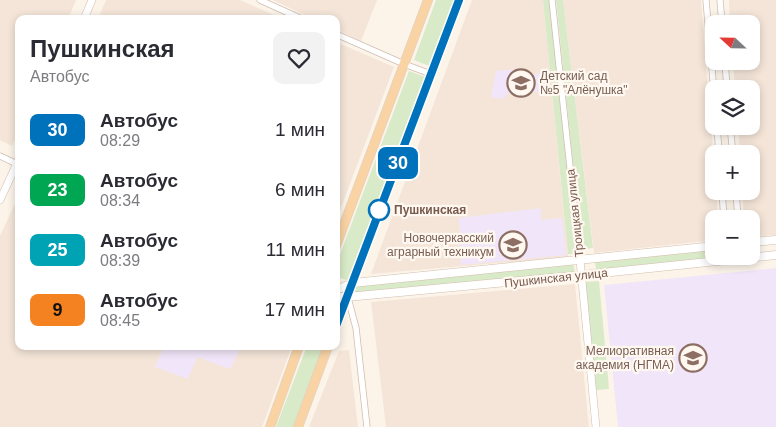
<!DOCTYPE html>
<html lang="ru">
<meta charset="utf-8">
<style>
:root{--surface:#fff;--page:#f2f2f3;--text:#2b2b33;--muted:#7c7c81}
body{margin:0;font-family:Helvetica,sans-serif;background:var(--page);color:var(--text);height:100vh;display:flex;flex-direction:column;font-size:19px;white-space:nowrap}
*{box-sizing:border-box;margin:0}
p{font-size:16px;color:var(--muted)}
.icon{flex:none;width:28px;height:28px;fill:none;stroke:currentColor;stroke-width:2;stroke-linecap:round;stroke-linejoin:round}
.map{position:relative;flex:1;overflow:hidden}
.panel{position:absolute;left:15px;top:15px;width:325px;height:335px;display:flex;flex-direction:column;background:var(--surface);border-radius:10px;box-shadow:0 2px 8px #0003}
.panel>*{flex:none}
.badge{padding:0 10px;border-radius:8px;font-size:18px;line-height:32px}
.needle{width:32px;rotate:292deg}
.fabs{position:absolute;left:705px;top:15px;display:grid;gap:10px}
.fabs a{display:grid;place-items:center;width:55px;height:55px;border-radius:10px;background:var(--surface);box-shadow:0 2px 8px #0003;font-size:25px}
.map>.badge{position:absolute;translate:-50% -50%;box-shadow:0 0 0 2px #fff}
.round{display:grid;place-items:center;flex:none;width:52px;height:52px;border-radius:10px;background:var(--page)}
.overview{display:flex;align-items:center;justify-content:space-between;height:85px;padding:0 15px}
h1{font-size:24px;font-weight:600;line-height:38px}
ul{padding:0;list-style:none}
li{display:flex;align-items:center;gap:15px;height:60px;padding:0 15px}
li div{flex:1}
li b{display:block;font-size:19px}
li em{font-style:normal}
li .badge{min-width:55px;font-weight:700;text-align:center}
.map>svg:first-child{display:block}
.residential{fill:#f4e5d8}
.education{fill:#f1e6f9}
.green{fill:#d8eac7}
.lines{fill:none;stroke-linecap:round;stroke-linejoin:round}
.minor-casing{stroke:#d1bdb1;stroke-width:7}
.tertiary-casing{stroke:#d1bdb1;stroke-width:8}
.secondary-casing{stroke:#d4bdaf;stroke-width:9}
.primary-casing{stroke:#d9d1cd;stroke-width:10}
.minor{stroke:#fff;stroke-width:5.5}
.tertiary{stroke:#fff;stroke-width:7}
.secondary{stroke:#fff;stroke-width:8}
.primary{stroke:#f9d3a4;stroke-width:9}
.line-casing{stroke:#fff;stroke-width:11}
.line{stroke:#0072bc;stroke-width:8}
.stop-dot{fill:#fff;stroke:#0072bc;stroke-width:2.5}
.labels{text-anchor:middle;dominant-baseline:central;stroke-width:4.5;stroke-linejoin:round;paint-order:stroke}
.education-label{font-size:12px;fill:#785e54;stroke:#fff8f0;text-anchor:end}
.stop-label{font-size:12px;font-weight:bold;fill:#77594d;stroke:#fff8f0;text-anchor:start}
.street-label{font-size:12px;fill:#77594d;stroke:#fff8f0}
</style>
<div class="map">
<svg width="776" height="427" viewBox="0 0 776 427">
<rect width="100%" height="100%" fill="#fcf4e9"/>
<path class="residential" d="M 0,0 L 76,0 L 68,19 L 19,19 L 19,131 L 12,146 L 0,140 Z
M 106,0 L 240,0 L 283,19 L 98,19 Z
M 273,0 L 377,0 L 361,41 L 336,29 L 336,19 L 313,19 Z
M 472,0 L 543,0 L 568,257 L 371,274 Z
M 563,0 L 701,0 L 714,164 L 714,191 L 716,191 L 718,219 L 714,219 L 714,240 L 594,253 Z
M 729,0 L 776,0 L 776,235 L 751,237 L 751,219 L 744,219 L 742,191 L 751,191 L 751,154 L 740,154 L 738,126 L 751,126 L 751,89 L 735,89 L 733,61 L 751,61 L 751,24 L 730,24 Z
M 336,42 L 394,67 L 336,221 Z
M 19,195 L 19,346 L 292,346 L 262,427 L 0,427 L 0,236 Z
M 575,284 L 589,427 L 386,427 L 371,302 Z
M 349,350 L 358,427 L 309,427 L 339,351 Z"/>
<path class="education" d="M 519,69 L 520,75 L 547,73 L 548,91 L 506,94 L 504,99 L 491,97 L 496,71 Z
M 541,208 L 541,220 L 562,218 L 566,255 L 461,265 L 459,218 Z
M 776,268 L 776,427 L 618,427 L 604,285 Z
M 164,346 L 227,346 L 239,351 L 230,369 L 197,357 L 188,379 L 155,367 Z"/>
<path class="green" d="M 436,0 L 454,0 L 429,66 L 414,60 Z
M 543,0 L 550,0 L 578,254 L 568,254 Z
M 556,0 L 563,0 L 593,248 L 582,249 Z
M 409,71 L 425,77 L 348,281 L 336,276 L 336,265 Z
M 714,249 L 714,256 L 725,257 L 596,271 L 595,261 Z
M 573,263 L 575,272 L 355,293 L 355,285 Z
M 599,281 L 609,389 L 596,390 L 593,383 L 584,282 Z
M 307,346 L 324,346 L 294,427 L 276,427 Z"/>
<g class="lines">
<g class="minor-casing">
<path id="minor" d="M 260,0 L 302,19
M 552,0 L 580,260
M 706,0 L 714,92
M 720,0 L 722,24
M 336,34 L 404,64 L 431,74
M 725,61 L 727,89
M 717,126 L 719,154
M 730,126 L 733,154
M 0,156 L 19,165
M 722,191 L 724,219
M 736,191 L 738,219
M 348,298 L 356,328 L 367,427"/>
</g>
<g class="tertiary-casing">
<path id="tertiary" d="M 84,19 L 92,0
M 0,200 L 19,159
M 580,260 L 596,427"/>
</g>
<g class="secondary-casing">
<path id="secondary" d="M 751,242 L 776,240
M 336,290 L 353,283 L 714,246
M 336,297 L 347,297 L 573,276 L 776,255"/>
</g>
<g class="primary-casing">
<path id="primary" d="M 336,246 L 428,0
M 336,326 L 459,0
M 270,427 L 299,346
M 298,427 L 328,346"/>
</g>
<use href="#minor" class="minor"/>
<use href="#tertiary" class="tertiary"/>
<use href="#secondary" class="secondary"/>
<use href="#primary" class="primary"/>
</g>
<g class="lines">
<g class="line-casing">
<path id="line" d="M 336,326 L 459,0"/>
</g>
<use href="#line" class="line"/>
</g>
<defs>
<g id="school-ring" transform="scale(1.4375)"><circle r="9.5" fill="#fff8f0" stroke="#8d6e63" stroke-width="1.5"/><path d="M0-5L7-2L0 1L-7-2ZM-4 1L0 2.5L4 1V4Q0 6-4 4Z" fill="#8d6e63"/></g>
<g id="university-ring" transform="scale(1.4375)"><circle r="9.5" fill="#fff8f0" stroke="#8d6e63" stroke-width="1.5"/><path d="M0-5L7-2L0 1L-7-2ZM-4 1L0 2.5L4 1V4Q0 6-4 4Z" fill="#8d6e63"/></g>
</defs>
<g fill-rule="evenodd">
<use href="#school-ring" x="521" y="83"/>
<use href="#university-ring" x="513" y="245"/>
<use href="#university-ring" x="693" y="358"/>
</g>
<circle class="stop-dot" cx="379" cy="210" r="10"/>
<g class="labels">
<g class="education-label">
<text x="540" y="76" text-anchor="start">Детский сад<tspan x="540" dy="14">№5 "Алёнушка"</tspan></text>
<text x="494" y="238">Новочеркасский<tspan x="494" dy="14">аграрный техникум</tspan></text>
<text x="674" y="351">Мелиоративная<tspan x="674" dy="14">академия (НГМА)</tspan></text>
</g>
<g class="stop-label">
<text x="394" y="210">Пушкинская</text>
</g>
<g class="street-label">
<text transform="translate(575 213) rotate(-96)">Троицкая улица</text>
<text transform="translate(556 278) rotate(-6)">Пушкинская улица</text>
</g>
</g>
</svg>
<div class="fabs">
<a><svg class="needle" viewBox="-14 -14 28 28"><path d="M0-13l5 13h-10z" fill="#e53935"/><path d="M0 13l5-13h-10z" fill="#7c7c81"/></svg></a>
<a><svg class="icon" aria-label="layers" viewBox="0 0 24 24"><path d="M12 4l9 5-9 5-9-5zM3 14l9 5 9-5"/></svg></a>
<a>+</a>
<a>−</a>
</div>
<b class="badge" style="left:398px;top:163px;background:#0072bc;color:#fff">30</b>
<section class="panel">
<div class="overview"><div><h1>Пушкинская</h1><p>Автобус</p></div><a class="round"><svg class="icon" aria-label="heart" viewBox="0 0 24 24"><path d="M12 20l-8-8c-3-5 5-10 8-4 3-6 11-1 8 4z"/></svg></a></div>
<ul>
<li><span class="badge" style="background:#0072bc;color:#fff">30</span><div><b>Автобус</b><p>08:29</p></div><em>1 мин</em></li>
<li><span class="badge" style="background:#00a651;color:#fff">23</span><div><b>Автобус</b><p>08:34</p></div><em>6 мин</em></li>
<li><span class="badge" style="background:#00a3b4;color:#fff">25</span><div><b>Автобус</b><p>08:39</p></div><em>11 мин</em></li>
<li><span class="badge" style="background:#f58220;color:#111">9</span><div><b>Автобус</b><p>08:45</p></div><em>17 мин</em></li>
</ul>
</section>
</div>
